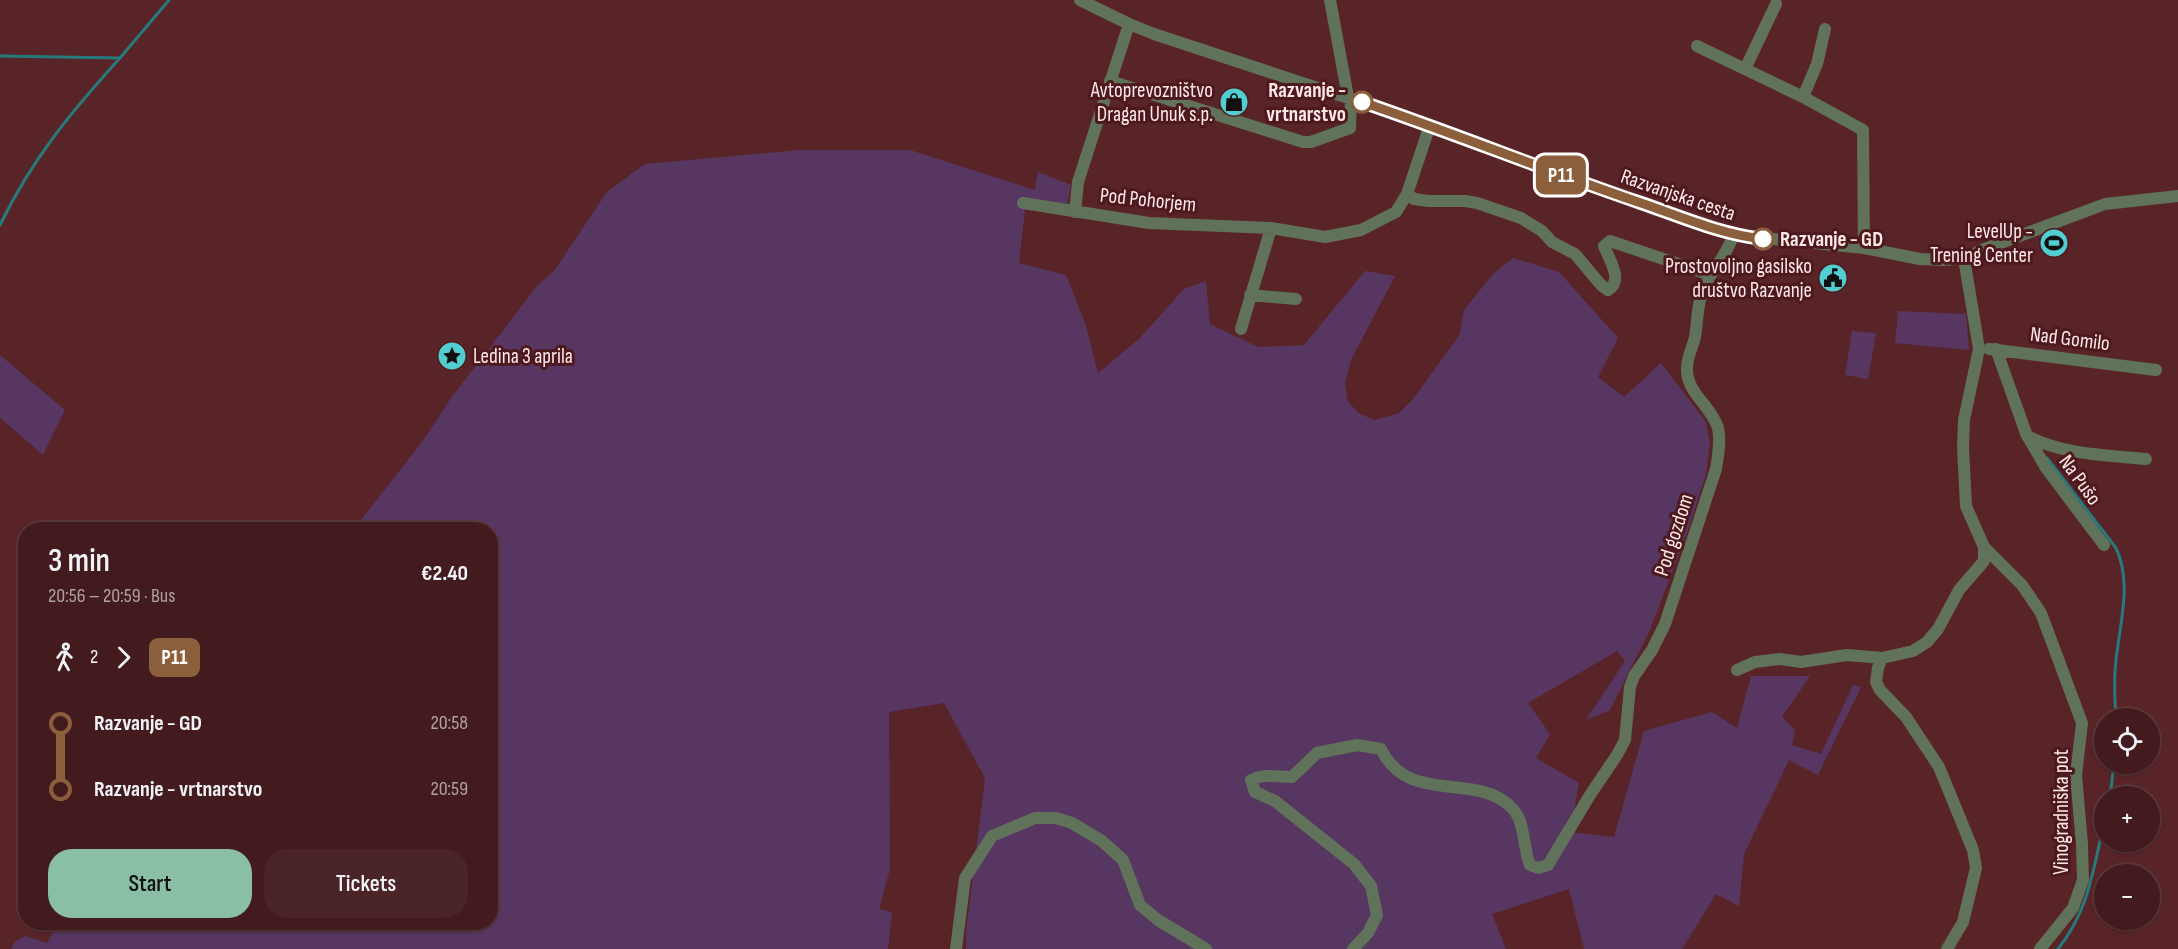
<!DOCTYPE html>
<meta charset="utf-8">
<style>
:root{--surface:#431b1e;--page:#4a2427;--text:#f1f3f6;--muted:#afa1a4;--line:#5b393c;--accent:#8abfa5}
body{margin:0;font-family:"Sofia Sans Condensed",sans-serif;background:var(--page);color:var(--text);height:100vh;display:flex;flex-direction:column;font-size:22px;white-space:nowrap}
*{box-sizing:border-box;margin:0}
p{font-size:20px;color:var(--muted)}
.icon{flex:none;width:33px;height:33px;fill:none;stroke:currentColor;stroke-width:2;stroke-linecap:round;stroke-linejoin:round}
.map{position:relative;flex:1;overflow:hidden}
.details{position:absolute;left:18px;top:522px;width:480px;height:408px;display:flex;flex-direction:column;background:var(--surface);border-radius:24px;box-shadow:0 2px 4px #0004,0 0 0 2px var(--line)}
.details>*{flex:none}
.badge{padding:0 12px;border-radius:9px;font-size:21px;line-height:39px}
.buttons{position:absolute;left:2094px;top:708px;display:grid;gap:12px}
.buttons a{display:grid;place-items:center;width:66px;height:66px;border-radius:50%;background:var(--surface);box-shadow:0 2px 4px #0004,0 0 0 2px var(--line);font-size:30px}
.map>.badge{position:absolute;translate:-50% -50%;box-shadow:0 0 0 3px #fff}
.legs{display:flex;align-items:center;gap:9px;height:66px;padding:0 30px;font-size:20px}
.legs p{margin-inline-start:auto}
.headline{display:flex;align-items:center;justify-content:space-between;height:102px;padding:0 30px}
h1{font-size:33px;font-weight:600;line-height:45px}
.action{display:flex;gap:12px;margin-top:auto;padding:12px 30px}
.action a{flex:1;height:69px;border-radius:24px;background:var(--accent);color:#111;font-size:24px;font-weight:600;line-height:69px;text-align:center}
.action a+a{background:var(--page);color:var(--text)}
ul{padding:0 30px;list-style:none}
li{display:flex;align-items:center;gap:21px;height:66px;font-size:22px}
li i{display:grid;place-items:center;width:9px;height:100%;margin:0 8px;background:currentColor}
li i::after{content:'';width:15px;height:15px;margin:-8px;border:4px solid;border-radius:50%;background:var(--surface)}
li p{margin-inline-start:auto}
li:first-child i{background:linear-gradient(#0000 50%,currentColor 0)}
li:last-child i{background:linear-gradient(currentColor 50%,#0000 0)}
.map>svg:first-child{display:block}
.green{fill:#573761}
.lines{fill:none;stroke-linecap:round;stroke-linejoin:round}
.stream{stroke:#277a7c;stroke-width:3}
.minor{stroke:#607259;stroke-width:12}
.line-1-casing{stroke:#fff;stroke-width:14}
.line-1{stroke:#8b5e3c;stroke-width:9}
.stop-1-dot{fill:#fff;stroke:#8b5e3c;stroke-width:3}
.labels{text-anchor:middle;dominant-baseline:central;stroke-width:6;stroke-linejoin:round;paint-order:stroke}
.poi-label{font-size:21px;fill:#fee8e8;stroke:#4e191e;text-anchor:end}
.stop-label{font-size:21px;font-weight:bold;fill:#fee8e8;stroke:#4e191e;text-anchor:end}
.street-label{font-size:21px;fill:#fee8e8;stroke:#4e191e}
</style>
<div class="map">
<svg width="2178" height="949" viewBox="0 0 2178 949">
<rect width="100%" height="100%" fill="#592428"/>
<path class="green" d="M 800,150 L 910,150 L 1035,190 L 1038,172 L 1071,185 L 1067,205 L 1026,201 L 1019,263 L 1066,275 L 1085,323 L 1098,373 L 1139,339 L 1184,289 L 1206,281 L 1210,324 L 1258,347 L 1304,345 L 1365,271 L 1395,276 L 1351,360 L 1345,384 L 1348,402 L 1360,414 L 1375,420 L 1399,413 L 1413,399 L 1459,336 L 1464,310 L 1493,274 L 1513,258 L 1559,272 L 1618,338 L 1598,377 L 1624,397 L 1661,363 L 1706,422 L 1710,443 L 1706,474 L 1689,527 L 1650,630 L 1610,710 L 1586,720 L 1625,661 L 1617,651 L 1528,703 L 1550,734 L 1536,758 L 1579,783 L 1570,832 L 1614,837 L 1644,731 L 1712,712 L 1737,728 L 1751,676 L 1810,676 L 1782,717 L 1795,730 L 1792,745 L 1821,754 L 1853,685 L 1861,687 L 1818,775 L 1789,760 L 1744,854 L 1739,906 L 1716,894 L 1682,949 L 1584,949 L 1569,889 L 1492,914 L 1506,949 L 966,949 L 966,932 L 985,778 L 944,703 L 889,712 L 890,869 L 879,909 L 892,912 L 888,949 L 11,949 L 15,942 L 25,936 L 47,943 L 58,923 L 490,922 L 490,530 L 354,529 L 425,438 L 451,398 L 537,286 L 554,271 L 607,192 L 645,164 Z
M 1898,311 L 1966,314 L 1969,350 L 1895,343 Z
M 1852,331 L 1876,333 L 1868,379 L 1845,375 Z
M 0,355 L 65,410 L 43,455 L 0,418 Z"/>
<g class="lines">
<path class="stream" d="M 0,56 L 120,58 L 169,0
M 0,225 C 32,159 71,112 120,58
M 2047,458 L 2116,548 C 2134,587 2117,631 2115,672 C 2114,687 2115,703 2116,718
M 2110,796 L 2114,764
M 2058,949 C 2089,910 2093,870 2104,823"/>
<path class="minor" d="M 1080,0 L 1129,24 L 1154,34 L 1430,125 L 1564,177 L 1733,235 L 1864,248 L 1920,259 L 1943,260 L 1968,258 L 1979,251 L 2105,204 L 2178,196
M 1330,0 L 1348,97
M 1697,46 L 1803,97 L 1863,130 L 1864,248
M 1745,69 L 1776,4
M 1110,81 L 1303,142 L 1311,142 L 1350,128 L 1351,99
M 1803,97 L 1817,64 L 1825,29
M 1407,194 L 1414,199 L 1428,201 L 1465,201 L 1477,203 L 1521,218 L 1542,231 L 1552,242 L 1575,254 L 1601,285 L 1608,290 C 1624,281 1609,259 1604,246 L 1610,241 L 1711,275
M 1023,203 L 1149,223 L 1271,228 L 1325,237 L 1361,230 L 1396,212 L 1407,194 L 1430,125
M 1075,212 L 1078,182 L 1129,24
M 1968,258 L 1965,264 L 1979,349 L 1964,420 L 1963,447 L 1966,506 L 1984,547 L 2022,585 L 2041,613 L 2082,723 L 2076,775 L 2082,844 L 2083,880 L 2073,908 L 2040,949
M 1250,295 L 1296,299
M 1241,329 L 1271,228
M 1989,349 L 2156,370
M 1996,349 L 2027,436 C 2064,455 2105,455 2146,459
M 2028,437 L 2046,468 L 2104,545
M 1737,670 L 1755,662 L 1780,659 L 1801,662 L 1847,655 L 1882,658
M 956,949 L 965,878 L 992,836 L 1035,818 L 1056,818 L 1072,823 L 1102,841 L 1123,860 L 1140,905 L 1158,920 L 1206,949
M 1353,949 L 1368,933 L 1377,915 L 1371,886 L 1354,864 L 1275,801 L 1255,792 L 1251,780 C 1265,773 1276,777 1292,777 L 1317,753 L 1357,745 L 1381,749 C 1409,807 1477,770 1513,809 C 1525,822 1523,848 1530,865 L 1538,868 L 1548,865 L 1590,795 L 1617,755 L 1625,740 L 1630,687 L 1634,676 L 1652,650 L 1665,624 L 1716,469 C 1718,456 1721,441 1718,428 C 1711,405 1686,393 1687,368 C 1687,356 1693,347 1695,337 C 1698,318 1697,301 1706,283 C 1715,267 1728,253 1733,235
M 1947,949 L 1963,922 L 1976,868 L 1973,850 L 1939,767 L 1906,717 L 1880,690 L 1876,682 L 1878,668 L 1882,658 L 1913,651 L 1927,642 L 1938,629 L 1959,590 L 1984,561 L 1984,547"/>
</g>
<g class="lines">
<g class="line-1-casing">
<path id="line-1" d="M 1362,102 C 1456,134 1547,171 1641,203 C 1682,217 1720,234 1763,239"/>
</g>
<use href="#line-1" class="line-1"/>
</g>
<defs>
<g id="shop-disc" transform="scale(1.5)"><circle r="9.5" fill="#52cdd0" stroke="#4e191e"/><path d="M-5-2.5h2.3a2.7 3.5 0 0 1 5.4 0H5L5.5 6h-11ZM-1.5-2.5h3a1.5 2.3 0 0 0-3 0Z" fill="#111"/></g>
<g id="stadium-disc" transform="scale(1.5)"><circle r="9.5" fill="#52cdd0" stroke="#4e191e"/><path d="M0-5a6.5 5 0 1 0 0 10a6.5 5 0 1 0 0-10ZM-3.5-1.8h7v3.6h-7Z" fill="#111"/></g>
<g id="civic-disc" transform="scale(1.5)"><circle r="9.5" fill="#52cdd0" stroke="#4e191e"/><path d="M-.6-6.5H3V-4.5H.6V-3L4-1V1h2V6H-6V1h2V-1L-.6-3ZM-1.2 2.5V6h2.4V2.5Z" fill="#111"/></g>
<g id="sight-disc" transform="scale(1.5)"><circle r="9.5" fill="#52cdd0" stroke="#4e191e"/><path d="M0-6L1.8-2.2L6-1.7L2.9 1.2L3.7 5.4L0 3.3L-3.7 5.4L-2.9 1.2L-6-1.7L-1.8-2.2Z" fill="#111"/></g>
</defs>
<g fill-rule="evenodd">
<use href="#shop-disc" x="1234" y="102"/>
<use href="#stadium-disc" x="2054" y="243"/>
<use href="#civic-disc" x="1833" y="278"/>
<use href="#sight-disc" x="452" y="356"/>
</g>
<g class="stop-1-dot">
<circle cx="1362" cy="102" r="10"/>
<circle cx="1763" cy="239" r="10"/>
</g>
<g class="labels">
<g class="poi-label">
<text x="1213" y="90">Avtoprevozništvo<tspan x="1213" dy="24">Dragan Unuk s.p.</tspan></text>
<text x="2033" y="231">LevelUp -<tspan x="2033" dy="24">Trening Center</tspan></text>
<text x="1812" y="266">Prostovoljno gasilsko<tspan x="1812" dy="24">društvo Razvanje</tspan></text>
<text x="473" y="356" text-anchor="start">Ledina 3 aprila</text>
</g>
<g class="stop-label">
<text x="1346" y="90">Razvanje -<tspan x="1346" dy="24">vrtnarstvo</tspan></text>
<text x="1780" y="239" text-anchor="start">Razvanje - GD</text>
</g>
<g class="street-label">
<text transform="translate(1678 195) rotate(19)">Razvanjska cesta</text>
<text transform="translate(1148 200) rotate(6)">Pod Pohorjem</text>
<text transform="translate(2070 339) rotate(7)">Nad Gomilo</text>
<text transform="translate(2080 480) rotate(54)">Na Pušo</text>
<text transform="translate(1674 535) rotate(-72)">Pod gozdom</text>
<text transform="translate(2061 812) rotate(-90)">Vinogradniška pot</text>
</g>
</g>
</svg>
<div class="buttons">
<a><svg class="icon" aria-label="locate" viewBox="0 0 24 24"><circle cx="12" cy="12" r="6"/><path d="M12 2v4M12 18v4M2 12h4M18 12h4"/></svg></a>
<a>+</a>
<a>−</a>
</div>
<b class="badge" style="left:1561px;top:175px;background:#8b5e3c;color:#fff">P11</b>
<section class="details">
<div class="headline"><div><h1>3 min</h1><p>20:56 – 20:59 · Bus</p></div><b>€2.40</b></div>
<div class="legs"><svg class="icon" aria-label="walk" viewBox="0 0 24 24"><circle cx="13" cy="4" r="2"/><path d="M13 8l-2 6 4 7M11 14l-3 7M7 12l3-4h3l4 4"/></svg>2<svg class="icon" aria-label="forward" viewBox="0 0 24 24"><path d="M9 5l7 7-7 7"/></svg><b class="badge" style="background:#8b5e3c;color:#fff">P11</b></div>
<ul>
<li><i style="color:#8b5e3c"></i><b>Razvanje - GD</b><p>20:58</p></li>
<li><i style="color:#8b5e3c"></i><b>Razvanje - vrtnarstvo</b><p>20:59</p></li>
</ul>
<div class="action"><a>Start</a><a>Tickets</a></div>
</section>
</div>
